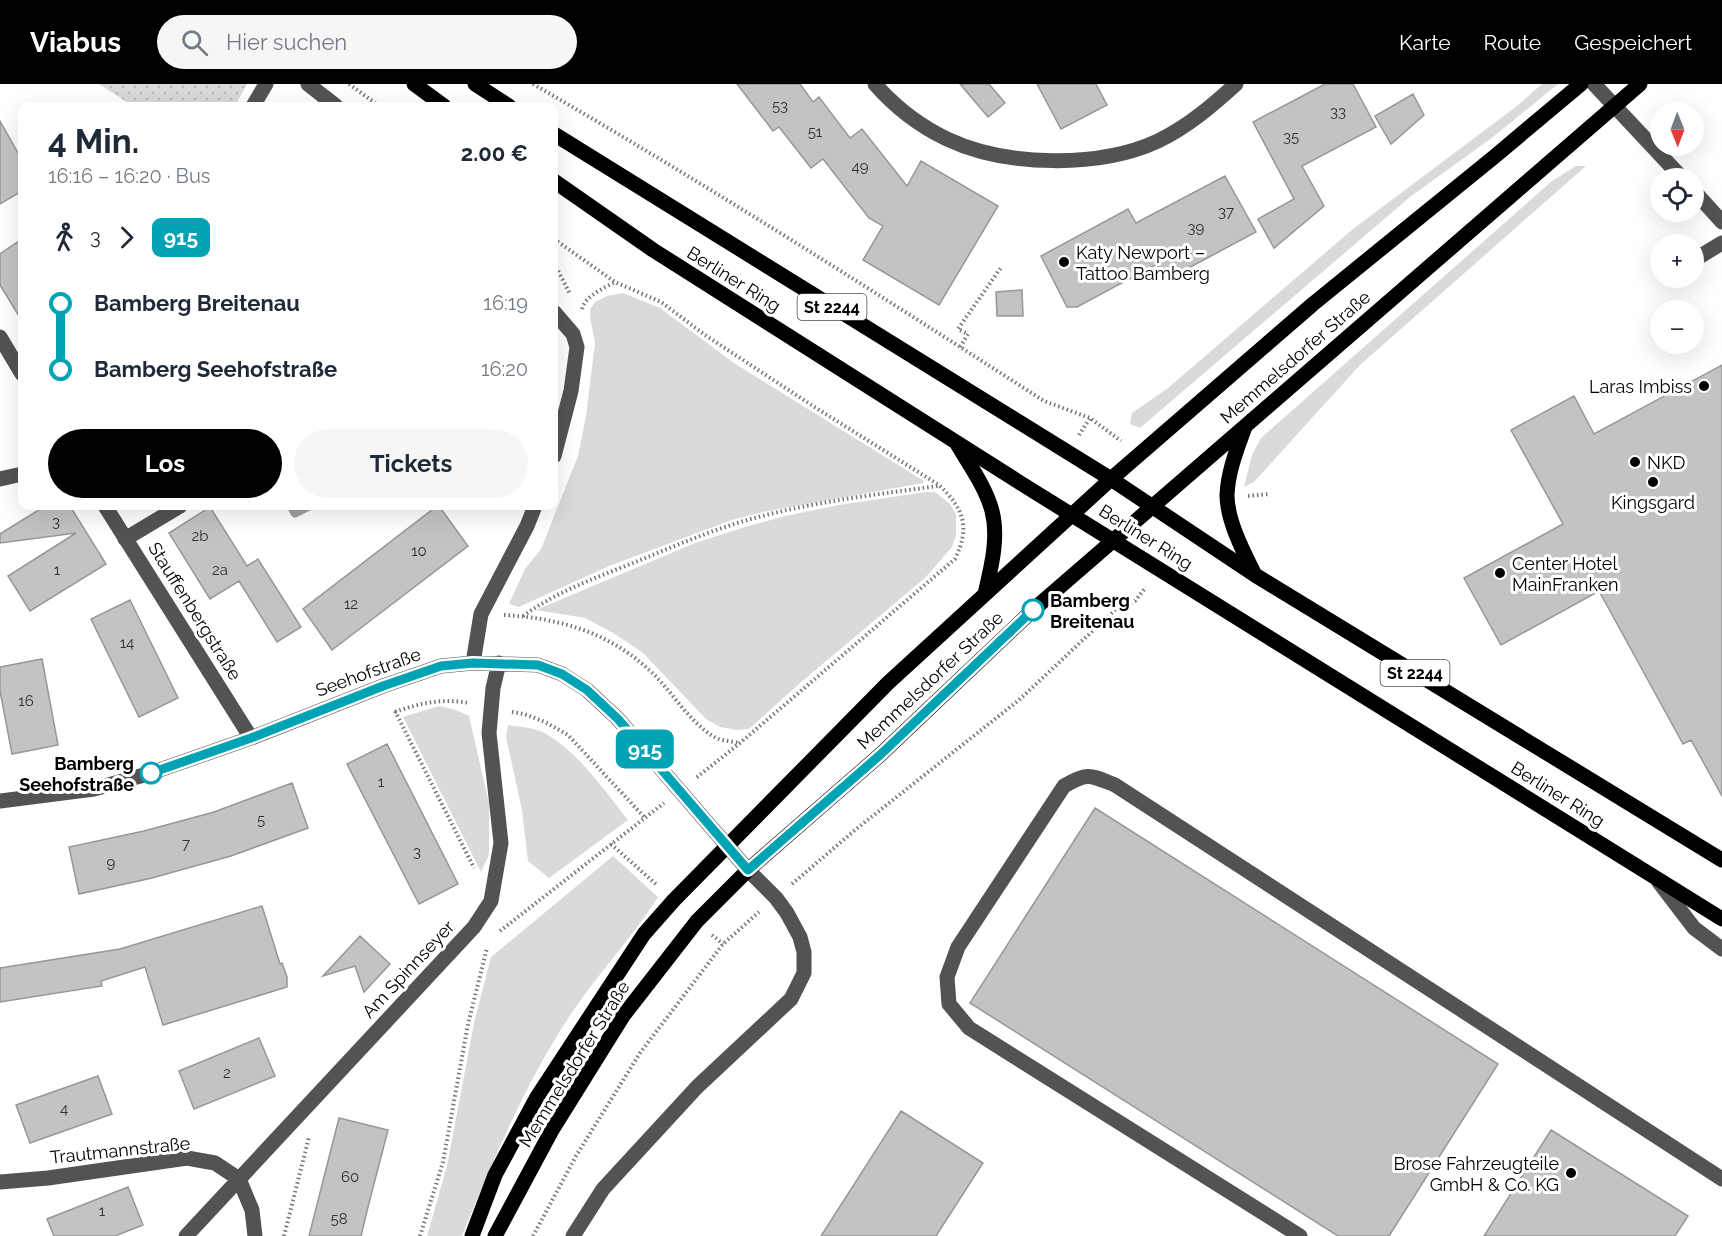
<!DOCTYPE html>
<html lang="de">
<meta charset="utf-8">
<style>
:root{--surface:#fff;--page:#f6f6f7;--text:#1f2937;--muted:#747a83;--accent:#000}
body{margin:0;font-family:Raleway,sans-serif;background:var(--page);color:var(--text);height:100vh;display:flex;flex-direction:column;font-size:22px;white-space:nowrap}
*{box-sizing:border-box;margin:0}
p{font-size:20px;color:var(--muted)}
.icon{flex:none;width:33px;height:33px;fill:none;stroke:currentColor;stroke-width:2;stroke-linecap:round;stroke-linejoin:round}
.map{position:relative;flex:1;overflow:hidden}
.panel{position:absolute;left:18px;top:18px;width:540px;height:408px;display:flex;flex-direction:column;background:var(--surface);border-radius:12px;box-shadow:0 6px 24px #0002}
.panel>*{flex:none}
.badge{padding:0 12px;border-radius:9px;font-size:21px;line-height:39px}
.needle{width:39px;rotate:179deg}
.tools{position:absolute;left:1650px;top:18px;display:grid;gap:12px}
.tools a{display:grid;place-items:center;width:54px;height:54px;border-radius:50%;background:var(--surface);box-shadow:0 6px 24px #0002;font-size:30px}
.map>.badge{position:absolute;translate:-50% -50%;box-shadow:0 0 0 3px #fff}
.legs{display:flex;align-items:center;gap:9px;height:66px;padding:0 30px;font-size:20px}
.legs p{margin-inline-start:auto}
.head{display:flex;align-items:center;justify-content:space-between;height:102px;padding:0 30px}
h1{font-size:33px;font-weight:700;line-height:45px}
.primary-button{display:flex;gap:12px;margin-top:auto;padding:12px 30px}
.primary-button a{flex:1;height:69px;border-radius:36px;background:var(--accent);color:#fff;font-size:24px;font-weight:700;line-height:69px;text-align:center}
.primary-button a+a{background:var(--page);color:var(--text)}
ul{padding:0 30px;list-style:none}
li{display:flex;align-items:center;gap:21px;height:66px;font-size:22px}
li i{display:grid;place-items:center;width:9px;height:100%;margin:0 8px;background:currentColor}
li i::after{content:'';width:15px;height:15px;margin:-8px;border:4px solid;border-radius:50%;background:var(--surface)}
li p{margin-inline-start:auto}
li:first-child i{background:linear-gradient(#0000 50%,currentColor 0)}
li:last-child i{background:linear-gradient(currentColor 50%,#0000 0)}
header{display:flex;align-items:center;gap:36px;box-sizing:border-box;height:84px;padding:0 30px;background:var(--accent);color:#fff}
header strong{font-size:28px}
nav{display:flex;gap:33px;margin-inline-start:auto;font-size:21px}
.search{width:420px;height:54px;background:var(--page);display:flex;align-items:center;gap:15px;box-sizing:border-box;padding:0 21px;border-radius:33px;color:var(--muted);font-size:22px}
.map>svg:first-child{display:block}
.grass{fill:#dadada}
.park{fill:url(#park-dots)}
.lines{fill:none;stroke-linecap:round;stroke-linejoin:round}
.stream{stroke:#a1a1a1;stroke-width:9}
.building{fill:#c3c3c3;stroke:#979797;stroke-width:1.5}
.path{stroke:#757575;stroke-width:4;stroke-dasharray:1.5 3;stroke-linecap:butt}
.minor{stroke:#535353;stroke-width:15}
.major{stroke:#000;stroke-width:15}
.line-1-casing{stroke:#fff;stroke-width:14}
.line-1{stroke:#00a3b4;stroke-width:9}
.poi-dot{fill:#000;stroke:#fff;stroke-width:2}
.stop-1-dot{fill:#fff;stroke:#00a3b4;stroke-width:3}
.labels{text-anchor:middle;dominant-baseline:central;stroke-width:6;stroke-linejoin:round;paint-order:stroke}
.number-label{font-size:15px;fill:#313131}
.shield{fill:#fff;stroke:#4c4c4c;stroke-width:1.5}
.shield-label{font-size:16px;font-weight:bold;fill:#000}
.poi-label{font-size:18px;fill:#000;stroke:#fff;text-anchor:start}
.street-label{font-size:18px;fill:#000;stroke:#fff}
.stop-label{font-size:18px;font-weight:bold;fill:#000;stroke:#fff;text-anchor:start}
</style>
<header>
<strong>Viabus</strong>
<div class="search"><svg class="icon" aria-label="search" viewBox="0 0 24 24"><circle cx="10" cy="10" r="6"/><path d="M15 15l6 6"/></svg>Hier suchen</div>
<nav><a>Karte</a><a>Route</a><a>Gespeichert</a></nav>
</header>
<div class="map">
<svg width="1722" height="1152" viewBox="0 0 1722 1152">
<defs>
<pattern id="park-dots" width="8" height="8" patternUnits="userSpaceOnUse" patternTransform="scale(1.5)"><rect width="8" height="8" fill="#dadada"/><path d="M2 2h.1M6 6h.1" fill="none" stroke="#b9b9b9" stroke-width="1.8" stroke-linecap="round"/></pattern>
</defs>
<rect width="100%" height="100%" fill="#fff"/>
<path class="grass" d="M 1542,0 L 1558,0 L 1493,53 L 1410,113 L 1140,344 L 1130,340 L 1132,329 L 1168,304 L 1353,145 L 1517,22 Z
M 1576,82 L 1586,82 L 1360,281 L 1254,398 L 1244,403 L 1252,371 L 1261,354 L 1552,97 Z
M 623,209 L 660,224 L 734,279 L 924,397 L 923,399 L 763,428 L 732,436 L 609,482 L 519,523 L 509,520 L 525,485 L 541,465 L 578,372 L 586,332 L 595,259 L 590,233 L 590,226 L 595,218 L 607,212 Z
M 926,408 L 935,408 L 950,420 L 956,430 L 956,452 L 952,463 L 926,493 L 799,600 L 749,645 L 736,646 L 720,643 L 706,635 L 642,568 L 613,549 L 585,534 L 536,526 L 695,459 L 745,443 L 785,432 L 839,421 Z
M 439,622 L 456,626 L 469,632 L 489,719 L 489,771 L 481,788 L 403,633 Z
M 508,641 C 518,643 531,643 540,647 C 575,663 604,706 628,736 L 549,794 L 528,777 L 522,726 L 506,653 Z
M 613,772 L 658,813 C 633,853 600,887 573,927 C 526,997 494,1074 462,1152 L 427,1152 L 447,1082 L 474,939 L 491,873 Z"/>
<path class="park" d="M 99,0 L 247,0 L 235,22 L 133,22 Z"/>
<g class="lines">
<path class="stream" d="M 291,422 L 295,429 L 309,422"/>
</g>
<path class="building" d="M 737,0 L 800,0 L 813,18 L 819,13 L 850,54 L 862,45 L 907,102 L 921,77 L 998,122 L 939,221 L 863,176 L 883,142 L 869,134 L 823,75 L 811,84 L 779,43 L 773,47 Z
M 960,0 L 989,0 L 1005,19 L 988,33 Z
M 1037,0 L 1096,0 L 1107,21 L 1061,45 Z
M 1325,0 L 1353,0 L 1376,43 L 1302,82 L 1324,122 L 1274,164 L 1258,135 L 1294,115 L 1253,38 Z
M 1413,10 L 1424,31 L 1391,60 L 1375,32 Z
M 0,37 L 22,76 L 22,107 L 0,120 Z
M 1225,92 L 1256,148 L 1166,196 L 1157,180 L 1077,223 L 1067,223 L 1041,172 L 1128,125 L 1136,139 Z
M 22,155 L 22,237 L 0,201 L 0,170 Z
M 1022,206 L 1023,232 L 997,232 L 996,208 Z
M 1722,281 L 1722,712 L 1691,656 L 1683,660 L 1599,507 L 1501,561 L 1464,494 L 1563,440 L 1511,346 L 1574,312 L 1594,350 Z
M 45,422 L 70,422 L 106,480 L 30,527 L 8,492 L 76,449 L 0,459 L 0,450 Z
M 437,422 L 439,422 L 468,462 L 332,566 L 303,525 Z
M 210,423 L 247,482 L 258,475 L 301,543 L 277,558 L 239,497 L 210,515 L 169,449 Z
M 130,516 L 178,614 L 139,633 L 91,535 Z
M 42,575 L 58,661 L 12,670 L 0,607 L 0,583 Z
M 387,660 L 458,800 L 419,820 L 347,680 Z
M 292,699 L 308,744 L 231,772 L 152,794 L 79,810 L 69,763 L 144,747 L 214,728 Z
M 1095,724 L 1498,980 L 1389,1152 L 1338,1152 L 970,919 Z
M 262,822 L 280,880 L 282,879 L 287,893 L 287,903 L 163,941 L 145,883 L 101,897 L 102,902 L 0,918 L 0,884 L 120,865 Z
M 360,852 L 390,880 L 364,908 L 355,882 L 323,892 Z
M 259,954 L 275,992 L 194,1025 L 179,987 Z
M 98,992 L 112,1030 L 30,1059 L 16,1021 Z
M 901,1027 L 983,1079 L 936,1152 L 821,1152 Z
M 339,1034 L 388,1046 L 368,1123 L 361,1152 L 309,1152 Z
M 1551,1046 L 1688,1132 L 1675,1152 L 1484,1152 Z
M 128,1103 L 143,1141 L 115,1152 L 54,1152 L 47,1135 Z"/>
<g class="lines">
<path class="path" d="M 349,0 L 379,22
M 533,0 C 706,100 875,208 1044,317 L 1090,334 L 1121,357
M 554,155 L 615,198 L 661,218 L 705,251 L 813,322 L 939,401 C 963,424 971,442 955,475 L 740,659 L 696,694
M 554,179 L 570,210
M 582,225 C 585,212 604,204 615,198
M 960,263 L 968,250 L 958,245 L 1002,182
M 1079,351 L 1090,334
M 1248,412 L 1269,410
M 504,531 C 558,534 608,548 648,585 C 672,606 688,638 716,654 C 723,657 732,657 739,659
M 523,532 C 556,508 595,494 633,479 C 675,462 718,443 762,432 C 820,417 879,410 938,402
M 395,627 L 474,784
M 395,628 C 420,619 443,614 469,619
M 512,628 L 524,630 L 545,638 L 568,651 L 646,735
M 611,760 L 657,801
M 792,800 L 855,746 L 1019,616 L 1116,525 L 1135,517 L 1146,503
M 500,847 L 664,719
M 712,851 L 723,860
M 284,1152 L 309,1053
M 420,1152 L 443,1078 L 468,940 L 487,864
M 533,1152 L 576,1072 L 640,969 L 723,860 L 759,828"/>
<path class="minor" d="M 308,0 L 336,22
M 875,0 C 895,23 920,42 947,55 C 1006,83 1100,84 1158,57 C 1187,43 1212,22 1236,0
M 1594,0 L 1682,94
M 253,22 L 266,0
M 1694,107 L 1722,138
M 1694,176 L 1722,159
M 554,228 L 573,250 L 577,263 L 571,307 L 554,372
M 0,253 L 22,290
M 0,395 L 22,390
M 105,422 L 251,654
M 125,455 L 180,422
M 473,579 L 481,530 L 527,442 L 535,422
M 0,717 L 94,705 L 151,689 L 251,654 L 383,602 L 441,582 L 473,579 L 538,581 L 562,590 L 587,606 L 618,635 L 748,786 L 776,814 L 787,829 L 800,853 L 804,868 L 804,889 L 791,915 L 697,1003 L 603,1105 L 573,1152
M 1658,797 L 1694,844 L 1722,865
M 0,1098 L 48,1094 L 187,1074 L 215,1079 L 239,1095 L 252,1126 L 255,1152
M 186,1152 L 474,843 L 491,817 L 501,759 L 489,649 L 493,604 L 499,579
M 1300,1152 L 969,944 L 949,920 L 947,893 L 958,863 L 1064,702 C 1088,688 1090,691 1115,701 L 1722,1095"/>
<path class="major" d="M 414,0 L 444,22
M 475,0 L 509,22
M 554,50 L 1111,395 L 1255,491 L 1722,776
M 554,97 L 653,166 L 1022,400 L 1722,835
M 1245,343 C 1237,365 1228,387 1227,411 C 1227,437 1244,469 1255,491
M 956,358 C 968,379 986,403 992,427 C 999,454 991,484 985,510
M 472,1152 L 495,1091 L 537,1013 L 644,850 L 674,816 L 888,599 L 1111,395 L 1313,220 L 1494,73 L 1581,0
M 495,1152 L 552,1046 L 623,932 L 697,837 L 748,786 L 880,671 L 1033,526 L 1640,0"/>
</g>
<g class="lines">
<g class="line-1-casing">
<path id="line-1" d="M 151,689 L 251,654 L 383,602 L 441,582 L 473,579 L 538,581 L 562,590 L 587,606 L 618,635 L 748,786 L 880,671 L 1033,526"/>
</g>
<use href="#line-1" class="line-1"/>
</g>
<g class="poi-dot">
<circle cx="1064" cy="178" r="6"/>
<circle cx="1704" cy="302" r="6"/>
<circle cx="1635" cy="378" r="6"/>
<circle cx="1653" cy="398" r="6"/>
<circle cx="1500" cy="489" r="6"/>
<circle cx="1571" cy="1089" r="6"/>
</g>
<g class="stop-1-dot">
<circle cx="1033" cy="526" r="10"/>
<circle cx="151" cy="689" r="10"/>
</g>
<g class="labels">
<g class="number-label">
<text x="780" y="22">53</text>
<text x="1338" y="28">33</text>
<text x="815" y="48">51</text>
<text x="1291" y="53">35</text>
<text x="860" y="83">49</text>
<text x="1226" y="128">37</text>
<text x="1196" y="144">39</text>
<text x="56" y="438">3</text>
<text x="200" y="452">2b</text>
<text x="419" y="467">10</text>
<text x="57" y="486">1</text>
<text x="220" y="486">2a</text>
<text x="351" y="520">12</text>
<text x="127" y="559">14</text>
<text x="26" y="617">16</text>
<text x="381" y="698">1</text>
<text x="261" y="736">5</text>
<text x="186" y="760">7</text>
<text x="417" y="768">3</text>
<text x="111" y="779">9</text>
<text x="227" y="989">2</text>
<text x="64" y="1025">4</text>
<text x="350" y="1093">60</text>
<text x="102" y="1127">1</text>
<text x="339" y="1135">58</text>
</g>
<g class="shield">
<rect x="797.5" y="210" width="69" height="26" rx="4.5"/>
<rect x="1380.5" y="576" width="69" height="26" rx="4.5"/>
</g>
<g class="shield-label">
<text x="832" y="223">St 2244</text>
<text x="1415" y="589">St 2244</text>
</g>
<g class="poi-label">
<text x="1076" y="168">Katy Newport –<tspan x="1076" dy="21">Tattoo Bamberg</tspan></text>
<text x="1692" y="302" text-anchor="end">Laras Imbiss</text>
<text x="1647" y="378">NKD</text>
<text x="1653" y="418" text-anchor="middle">Kingsgard</text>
<text x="1512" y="479">Center Hotel<tspan x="1512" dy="21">MainFranken</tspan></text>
<text x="1559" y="1079" text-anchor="end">Brose Fahrzeugteile<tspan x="1559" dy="21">GmbH &amp; Co. KG</tspan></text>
</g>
<g class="street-label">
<text transform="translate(734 195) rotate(32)">Berliner Ring</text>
<text transform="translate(1295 273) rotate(-41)">Memmelsdorfer Straße</text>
<text transform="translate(1146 453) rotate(32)">Berliner Ring</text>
<text transform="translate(195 527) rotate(58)">Stauffenbergstraße</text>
<text transform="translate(368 588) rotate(-20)">Seehofstraße</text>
<text transform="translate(930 596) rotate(-43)">Memmelsdorfer Straße</text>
<text transform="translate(1558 710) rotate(32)">Berliner Ring</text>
<text transform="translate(408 885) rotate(-47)">Am Spinnseyer</text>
<text transform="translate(574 980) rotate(-58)">Memmelsdorfer Straße</text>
<text transform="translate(120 1066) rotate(-6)">Trautmannstraße</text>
</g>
<g class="stop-label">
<text x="1050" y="516">Bamberg<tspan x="1050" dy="21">Breitenau</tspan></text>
<text x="134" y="679" text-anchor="end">Bamberg<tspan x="134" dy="21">Seehofstraße</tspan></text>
</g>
</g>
</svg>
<div class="tools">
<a><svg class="needle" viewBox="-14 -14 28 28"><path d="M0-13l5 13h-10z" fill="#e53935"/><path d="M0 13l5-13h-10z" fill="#747a83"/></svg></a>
<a><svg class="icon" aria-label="locate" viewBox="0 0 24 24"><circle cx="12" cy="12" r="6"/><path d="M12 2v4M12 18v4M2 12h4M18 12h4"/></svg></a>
<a>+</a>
<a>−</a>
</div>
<b class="badge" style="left:645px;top:665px;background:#00a3b4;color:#fff">915</b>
<section class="panel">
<div class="head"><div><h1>4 Min.</h1><p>16:16 – 16:20 · Bus</p></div><b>2.00 €</b></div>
<div class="legs"><svg class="icon" aria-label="walk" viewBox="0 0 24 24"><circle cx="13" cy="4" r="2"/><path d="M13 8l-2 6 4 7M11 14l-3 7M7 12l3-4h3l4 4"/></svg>3<svg class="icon" aria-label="forward" viewBox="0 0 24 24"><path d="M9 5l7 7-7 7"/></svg><b class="badge" style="background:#00a3b4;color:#fff">915</b></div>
<ul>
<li><i style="color:#00a3b4"></i><b>Bamberg Breitenau</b><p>16:19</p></li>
<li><i style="color:#00a3b4"></i><b>Bamberg Seehofstraße</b><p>16:20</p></li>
</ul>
<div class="primary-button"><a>Los</a><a>Tickets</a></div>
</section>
</div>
